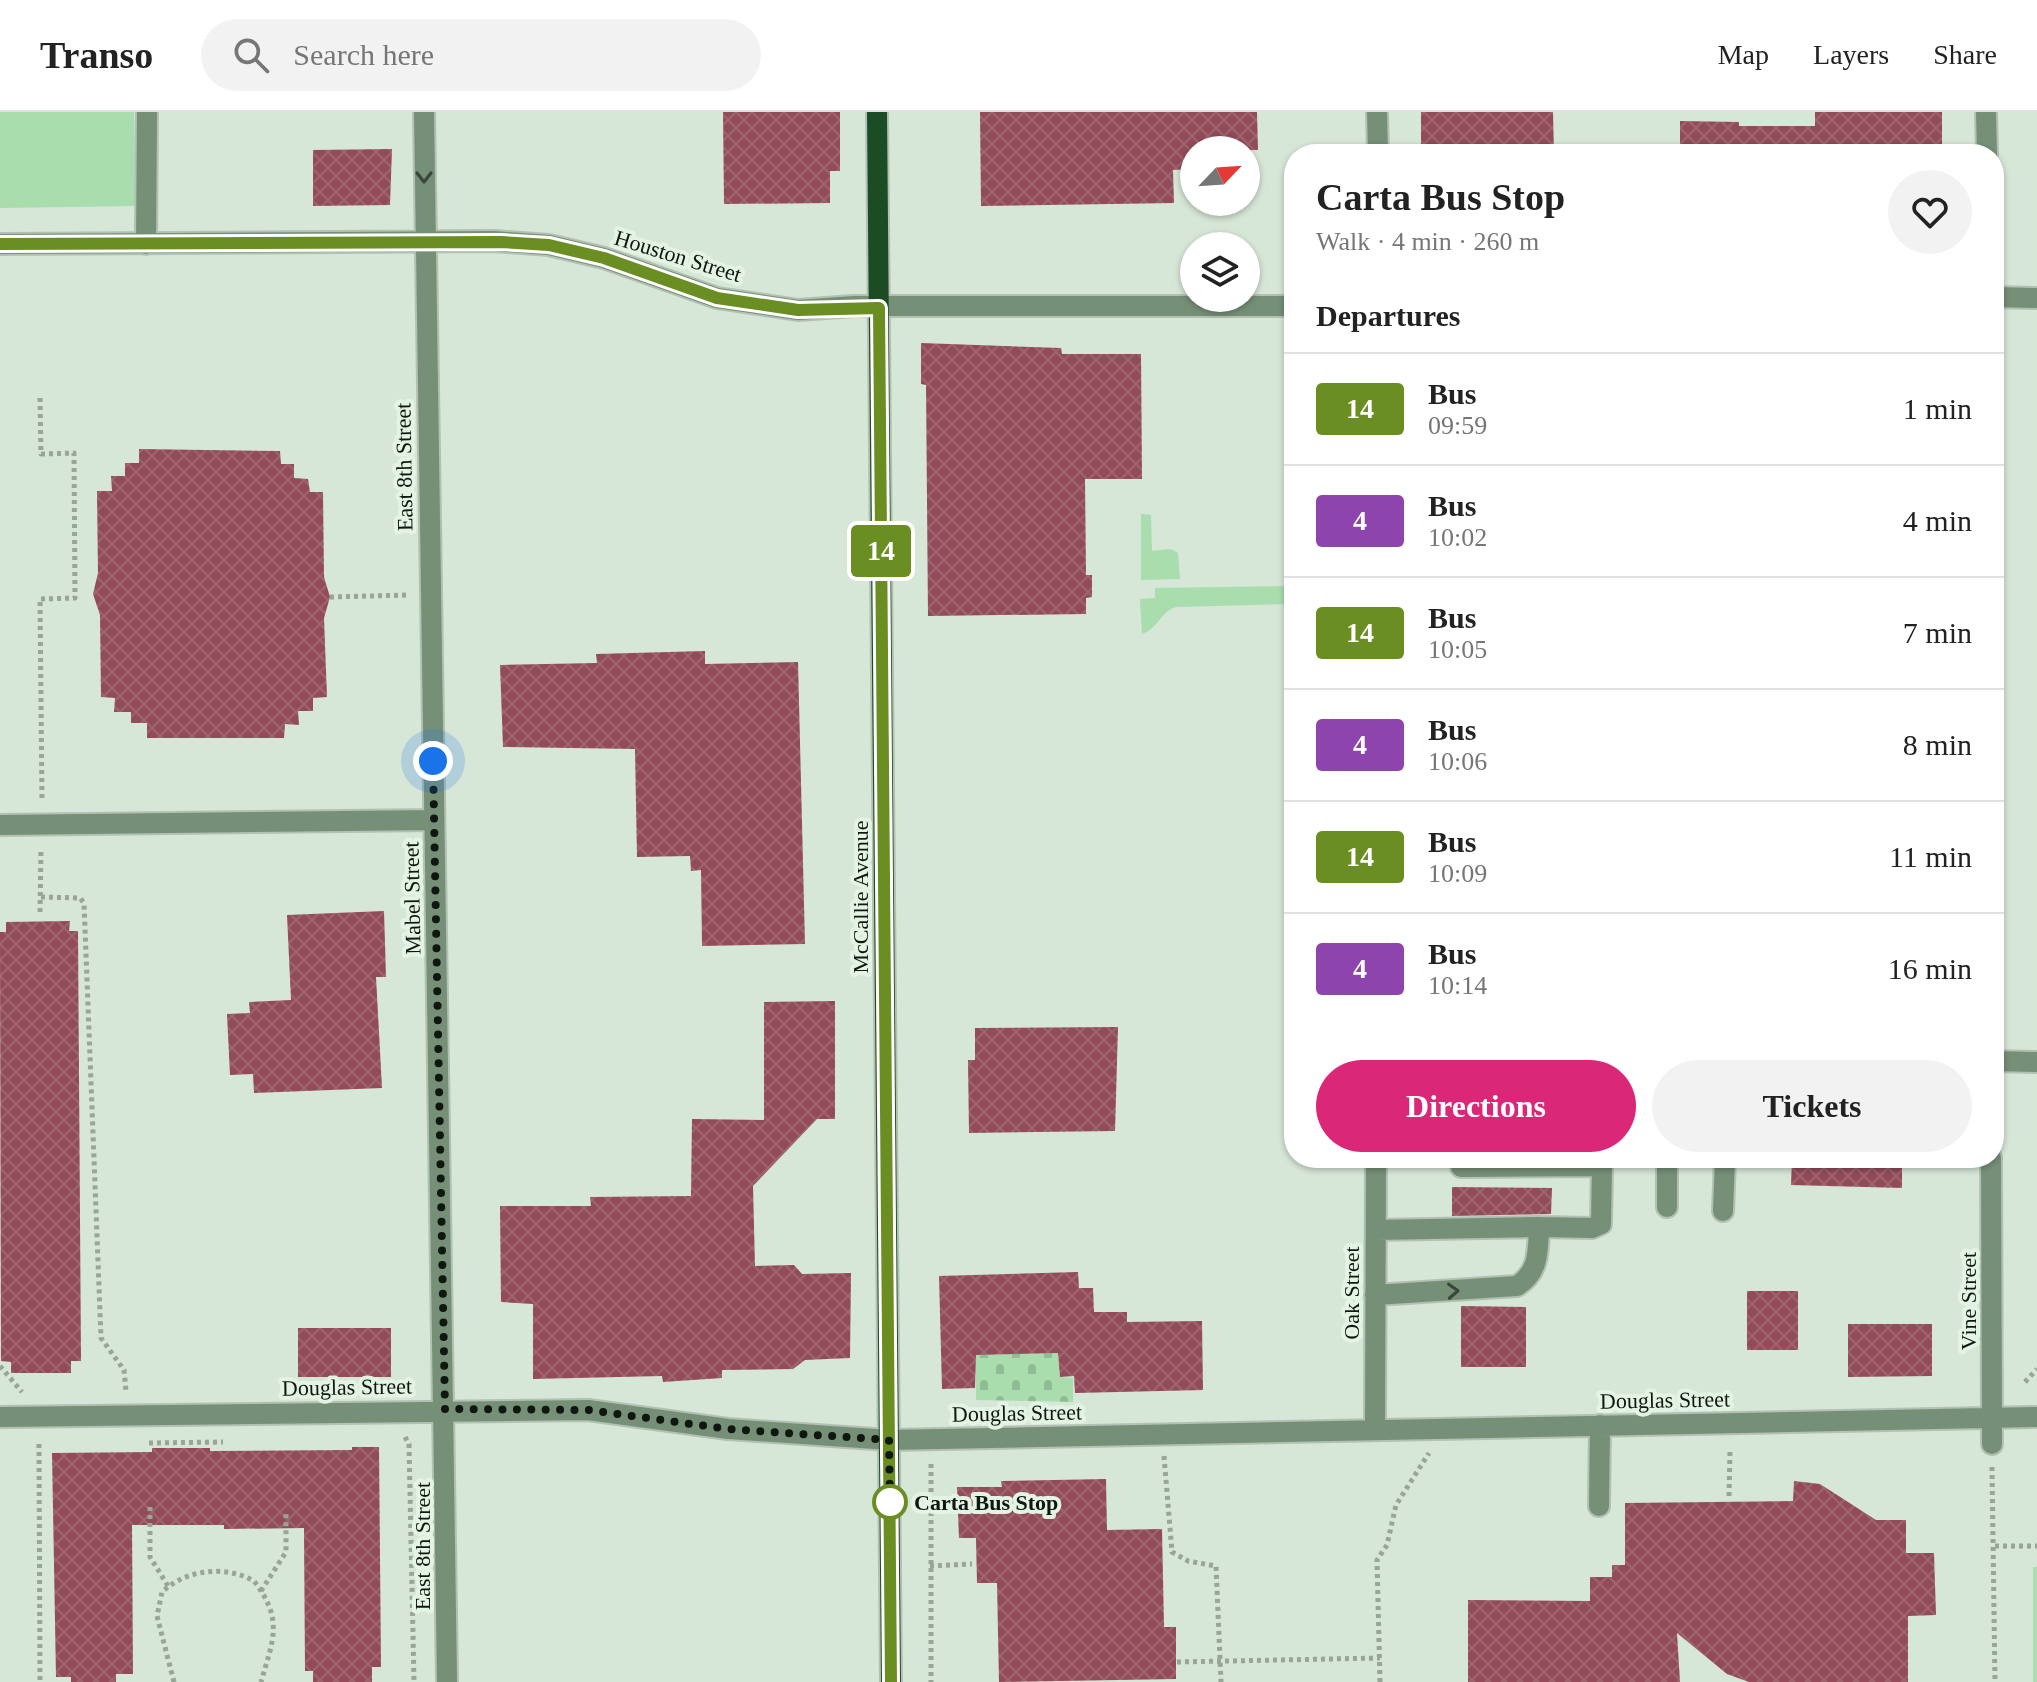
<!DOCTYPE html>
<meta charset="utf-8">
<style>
:root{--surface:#fff;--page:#f2f2f2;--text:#222;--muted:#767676;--line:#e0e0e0;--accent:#db2777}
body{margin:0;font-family:"Times New Roman",serif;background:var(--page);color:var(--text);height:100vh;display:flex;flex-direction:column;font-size:30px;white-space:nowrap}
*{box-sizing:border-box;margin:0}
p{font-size:26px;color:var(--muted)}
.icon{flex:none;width:44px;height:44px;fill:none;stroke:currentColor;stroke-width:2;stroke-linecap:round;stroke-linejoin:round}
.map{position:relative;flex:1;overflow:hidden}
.sheet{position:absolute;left:1284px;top:32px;width:720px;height:1024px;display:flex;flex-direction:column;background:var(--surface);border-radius:32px;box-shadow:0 2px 6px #0004}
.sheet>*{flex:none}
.badge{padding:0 16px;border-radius:6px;font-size:28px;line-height:52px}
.needle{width:52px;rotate:65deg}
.buttons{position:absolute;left:1180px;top:24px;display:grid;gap:16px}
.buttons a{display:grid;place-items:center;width:80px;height:80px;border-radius:50%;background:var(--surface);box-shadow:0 2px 6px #0004;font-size:40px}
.you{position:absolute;width:40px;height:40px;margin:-20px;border:6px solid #fff;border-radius:50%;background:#1a73e8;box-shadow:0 0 0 12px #1a73e833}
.map>.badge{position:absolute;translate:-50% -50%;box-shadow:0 0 0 4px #fff}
h2{padding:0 32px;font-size:30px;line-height:72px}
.round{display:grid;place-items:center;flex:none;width:84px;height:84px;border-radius:42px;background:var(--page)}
.headline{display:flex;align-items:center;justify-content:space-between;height:136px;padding:0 32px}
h1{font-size:38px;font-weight:800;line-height:60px}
.button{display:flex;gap:16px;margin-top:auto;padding:16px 32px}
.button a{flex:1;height:92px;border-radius:48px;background:var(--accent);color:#fff;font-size:32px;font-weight:800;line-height:92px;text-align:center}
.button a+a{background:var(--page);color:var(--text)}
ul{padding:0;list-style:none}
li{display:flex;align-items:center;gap:24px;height:112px;padding:0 32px;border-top:2px solid var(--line)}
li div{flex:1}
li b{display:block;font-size:30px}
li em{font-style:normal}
li .badge{min-width:88px;font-weight:700;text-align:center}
header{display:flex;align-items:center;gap:48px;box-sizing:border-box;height:112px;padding:0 40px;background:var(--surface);border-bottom:2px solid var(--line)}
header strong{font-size:38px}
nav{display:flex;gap:44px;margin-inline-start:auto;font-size:28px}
.search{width:560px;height:72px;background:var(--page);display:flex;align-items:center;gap:20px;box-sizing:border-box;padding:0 28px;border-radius:44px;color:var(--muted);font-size:30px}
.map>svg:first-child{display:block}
.green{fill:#a9ddae}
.cemetery{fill:url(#cemetery-stones)}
.building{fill:url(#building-cross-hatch)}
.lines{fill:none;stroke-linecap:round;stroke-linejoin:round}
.minor-casing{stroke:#b2c1b3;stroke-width:24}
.major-casing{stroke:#b2c1b3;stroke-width:24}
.path{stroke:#98a599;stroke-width:5;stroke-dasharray:4 4;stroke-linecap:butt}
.minor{stroke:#769078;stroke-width:20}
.major{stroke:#1c4c24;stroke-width:20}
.oneway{stroke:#39473a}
.line-casing{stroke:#fff;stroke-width:18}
.line{stroke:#6b8e23;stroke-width:12}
.walk{stroke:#101610;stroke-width:8;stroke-dasharray:0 14.4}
.stop-dot{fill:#fff;stroke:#6b8e23;stroke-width:4}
.labels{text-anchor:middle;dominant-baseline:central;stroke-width:8;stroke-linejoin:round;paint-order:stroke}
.street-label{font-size:22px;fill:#101610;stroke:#e3f4e4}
.stop-label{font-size:22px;font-weight:bold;fill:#101610;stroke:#e3f4e4;text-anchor:start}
</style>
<header>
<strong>Transo</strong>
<div class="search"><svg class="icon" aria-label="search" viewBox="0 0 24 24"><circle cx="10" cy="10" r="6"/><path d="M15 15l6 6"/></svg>Search here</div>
<nav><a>Map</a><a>Layers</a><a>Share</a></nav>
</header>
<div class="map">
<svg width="2037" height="1570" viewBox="0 0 2037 1570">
<defs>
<pattern id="cemetery-stones" width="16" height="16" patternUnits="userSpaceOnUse" patternTransform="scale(2)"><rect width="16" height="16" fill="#a9ddae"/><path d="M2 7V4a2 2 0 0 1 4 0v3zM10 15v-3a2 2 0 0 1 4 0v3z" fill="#90bd95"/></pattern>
<pattern id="building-cross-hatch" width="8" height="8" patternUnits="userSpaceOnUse" patternTransform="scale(2)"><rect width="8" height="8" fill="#934a59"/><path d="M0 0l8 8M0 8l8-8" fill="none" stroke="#9c6670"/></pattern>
</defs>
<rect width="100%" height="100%" fill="#d6e6d7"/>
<path class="green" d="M 0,0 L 134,0 L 136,94 L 0,96 Z
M 1141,402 L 1151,403 L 1152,439 L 1171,437 L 1178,441 L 1180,467 L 1141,468 Z
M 1294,474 L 1294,492 L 1176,495 C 1161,499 1158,517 1142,522 L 1140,487 L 1155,486 L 1155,476 Z
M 2033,1455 L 2037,1455 L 2037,1570 L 2033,1570 Z"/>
<path class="cemetery" d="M 1058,1241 L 1060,1265 L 1073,1266 L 1073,1290 L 976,1288 L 976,1243 Z"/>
<path class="building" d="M 723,0 L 840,0 L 840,59 L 830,59 L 830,91 L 724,92 Z
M 980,0 L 1257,0 L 1258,38 L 1194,38 L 1194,57 L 1173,58 L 1174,91 L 981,94 Z
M 1421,0 L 1553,0 L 1554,42 L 1421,42 Z
M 1815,0 L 1942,0 L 1942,42 L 1680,42 L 1680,9 L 1739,10 L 1739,14 L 1815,14 Z
M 392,37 L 390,93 L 313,94 L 313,38 Z
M 921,231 L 1061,236 L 1062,242 L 1141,242 L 1142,367 L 1085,367 L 1086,463 L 1092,463 L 1092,485 L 1086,486 L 1086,502 L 928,504 L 926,273 L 921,272 Z
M 139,337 L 280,339 L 281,352 L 294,352 L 294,366 L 308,367 L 310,380 L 323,380 L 324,465 L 330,485 L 324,506 L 327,585 L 313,586 L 313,599 L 298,599 L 299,613 L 285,612 L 284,626 L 147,626 L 147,611 L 131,611 L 131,600 L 114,600 L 115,586 L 101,585 L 100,503 L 93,482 L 98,461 L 97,379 L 112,379 L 111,364 L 125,364 L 125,351 L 139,351 Z
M 705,539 L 705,552 L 798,550 L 805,832 L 702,834 L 701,758 L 691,759 L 690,744 L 637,745 L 635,637 L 503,635 L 500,553 L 597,551 L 596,542 Z
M 384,799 L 386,865 L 376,865 L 382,976 L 254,981 L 253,962 L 230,963 L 227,902 L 250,901 L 249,890 L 291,888 L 287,803 Z
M 70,809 L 69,819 L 78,819 L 81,1249 L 71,1249 L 71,1261 L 11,1261 L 11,1250 L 1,1249 L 0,820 L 6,820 L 6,810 Z
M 835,889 L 835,1007 L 817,1007 L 753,1074 L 755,1154 L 794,1153 L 802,1162 L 851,1161 L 850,1246 L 805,1248 L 793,1257 L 722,1258 L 722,1266 L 663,1270 L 662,1264 L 533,1267 L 533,1192 L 501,1190 L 500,1094 L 591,1094 L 590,1085 L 691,1084 L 692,1007 L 764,1008 L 764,890 Z
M 1118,915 L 1115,1019 L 969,1021 L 968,948 L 975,948 L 975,916 Z
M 1792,1046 L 1902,1046 L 1902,1076 L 1791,1073 Z
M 1452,1075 L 1552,1076 L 1551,1102 L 1452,1104 Z
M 1078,1160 L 1079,1176 L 1093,1176 L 1094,1200 L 1127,1200 L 1127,1210 L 1202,1209 L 1203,1278 L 1075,1281 L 1074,1264 L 1060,1265 L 1058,1241 L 976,1243 L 975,1276 L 942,1277 L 939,1164 Z
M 1747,1179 L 1798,1179 L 1798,1238 L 1747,1238 Z
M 1461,1194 L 1526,1195 L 1526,1255 L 1461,1255 Z
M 1848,1212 L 1932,1212 L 1932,1264 L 1848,1265 Z
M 298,1216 L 391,1216 L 391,1265 L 298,1265 Z
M 352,1335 L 379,1335 L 381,1555 L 372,1555 L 372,1570 L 313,1570 L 313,1559 L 305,1559 L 304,1416 L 224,1417 L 224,1413 L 132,1413 L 133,1562 L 116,1562 L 116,1570 L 71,1570 L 71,1565 L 56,1565 L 52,1341 L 152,1340 L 152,1336 L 210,1336 L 210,1339 L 352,1338 Z
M 1106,1367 L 1107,1418 L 1162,1417 L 1164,1515 L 1176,1515 L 1176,1567 L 999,1570 L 997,1471 L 977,1471 L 976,1426 L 959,1426 L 957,1375 L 1002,1375 L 1001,1369 Z
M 1794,1369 L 1820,1372 L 1876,1408 L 1906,1408 L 1906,1441 L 1934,1441 L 1936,1503 L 1908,1504 L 1908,1570 L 1749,1570 L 1727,1562 L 1677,1521 L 1680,1570 L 1468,1570 L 1468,1488 L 1590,1489 L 1590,1465 L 1612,1465 L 1612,1453 L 1625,1453 L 1625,1391 L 1793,1389 Z"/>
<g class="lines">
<g class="minor-casing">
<path id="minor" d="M 424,0 L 447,1570
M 1377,0 L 1378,42
M 1986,0 L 1987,42
M 0,132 L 494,129 L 549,133 L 604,146 L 717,186 L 798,198 L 854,194 L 1294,194
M 146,132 L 147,0
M 1994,185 L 2037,186
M 0,713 L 434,708
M 1994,949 L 2037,950
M 1991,1046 L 1992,1332
M 1461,1055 L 1602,1054 L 1601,1112 L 1592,1116 L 1539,1115
M 1667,1095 L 1667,1046
M 1723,1099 L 1725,1046
M 1375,1183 L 1517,1174 C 1539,1160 1538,1140 1539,1115 L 1376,1118
M 0,1305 L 588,1298 L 728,1317 L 889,1328 L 2037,1305
M 1375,1316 L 1376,1046
M 1599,1394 L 1600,1313"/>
</g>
<g class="major-casing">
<path id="major" d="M 877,0 L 891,1570"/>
</g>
<path class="path" d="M 40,286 L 41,342 L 74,341 L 75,486 L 40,487 L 42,690
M 330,485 L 409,483
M 41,785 L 80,786 L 84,791 L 101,1226 L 124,1258 L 126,1279
M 40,800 L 41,736
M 0,1254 L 22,1280
M 2025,1270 L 2037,1257
M 405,1325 L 409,1332 L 414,1570
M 149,1331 L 223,1330
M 39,1332 L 40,1570
M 1164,1344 L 1172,1440 L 1188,1449 L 1216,1454 L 1221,1570
M 931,1352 L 931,1570
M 1992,1355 L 1995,1570
M 1729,1384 L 1730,1339
M 150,1395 L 150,1445 L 168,1474
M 1995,1434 L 2037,1434
M 930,1454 L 972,1452
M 261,1479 L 286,1440 L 286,1400
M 1177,1550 L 1380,1546
M 174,1570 L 157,1504 L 162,1480 C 187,1457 225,1453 254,1469 C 284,1508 273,1528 261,1570
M 1380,1570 L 1377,1448 L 1387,1433 L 1396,1393 L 1429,1341"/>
<use href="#minor" class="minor"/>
<use href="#major" class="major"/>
</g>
<defs><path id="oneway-chevron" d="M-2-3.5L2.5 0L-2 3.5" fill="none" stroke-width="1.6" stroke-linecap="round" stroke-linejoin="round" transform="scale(2)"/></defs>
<g class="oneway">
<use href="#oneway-chevron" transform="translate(424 65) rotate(90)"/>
<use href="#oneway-chevron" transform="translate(1453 1179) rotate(-3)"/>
</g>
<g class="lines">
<g class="line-casing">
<path id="line" d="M 0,132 L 501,130 L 549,133 L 604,146 L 717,186 L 798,198 L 879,196 L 891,1570"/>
</g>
<use href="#line" class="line"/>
<path class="walk" d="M 433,649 L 445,1297 L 588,1298 L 728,1317 L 889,1328 L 890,1390"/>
</g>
<circle class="stop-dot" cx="890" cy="1390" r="16"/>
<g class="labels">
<g class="street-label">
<text transform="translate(678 144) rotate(17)">Houston Street</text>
<text transform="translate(404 355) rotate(-91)">East 8th Street</text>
<text transform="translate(860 785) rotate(-90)">McCallie Avenue</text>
<text transform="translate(412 786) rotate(-91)">Mabel Street</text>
<text transform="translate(1351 1181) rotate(-90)">Oak Street</text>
<text transform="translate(1968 1189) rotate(-90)">Vine Street</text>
<text transform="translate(347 1275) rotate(-1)">Douglas Street</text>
<text transform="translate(1665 1288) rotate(-1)">Douglas Street</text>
<text transform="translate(1017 1301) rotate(-1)">Douglas Street</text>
<text transform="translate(422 1434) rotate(-90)">East 8th Street</text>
</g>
<g class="stop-label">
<text x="914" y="1390">Carta Bus Stop</text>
</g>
</g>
</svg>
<div class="buttons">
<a><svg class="needle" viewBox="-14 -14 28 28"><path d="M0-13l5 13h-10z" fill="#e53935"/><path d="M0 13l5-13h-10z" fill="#767676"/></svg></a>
<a><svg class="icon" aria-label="layers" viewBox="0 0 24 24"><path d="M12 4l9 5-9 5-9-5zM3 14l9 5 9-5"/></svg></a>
</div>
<div class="you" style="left:433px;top:649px"></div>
<b class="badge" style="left:881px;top:439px;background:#6b8e23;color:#fff">14</b>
<section class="sheet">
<div class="headline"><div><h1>Carta Bus Stop</h1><p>Walk · 4 min · 260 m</p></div><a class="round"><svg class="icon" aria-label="heart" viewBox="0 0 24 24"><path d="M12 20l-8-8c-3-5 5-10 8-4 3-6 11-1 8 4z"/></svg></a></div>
<h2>Departures</h2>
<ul>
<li><span class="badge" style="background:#6b8e23;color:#fff">14</span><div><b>Bus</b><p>09:59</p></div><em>1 min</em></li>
<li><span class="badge" style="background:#8e44ad;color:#fff">4</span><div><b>Bus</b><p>10:02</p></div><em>4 min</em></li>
<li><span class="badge" style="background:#6b8e23;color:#fff">14</span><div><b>Bus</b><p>10:05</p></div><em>7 min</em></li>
<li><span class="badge" style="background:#8e44ad;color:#fff">4</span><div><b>Bus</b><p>10:06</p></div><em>8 min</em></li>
<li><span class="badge" style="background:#6b8e23;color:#fff">14</span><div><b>Bus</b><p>10:09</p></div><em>11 min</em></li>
<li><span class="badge" style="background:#8e44ad;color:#fff">4</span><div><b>Bus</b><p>10:14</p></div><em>16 min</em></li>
</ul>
<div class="button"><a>Directions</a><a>Tickets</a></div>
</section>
</div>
